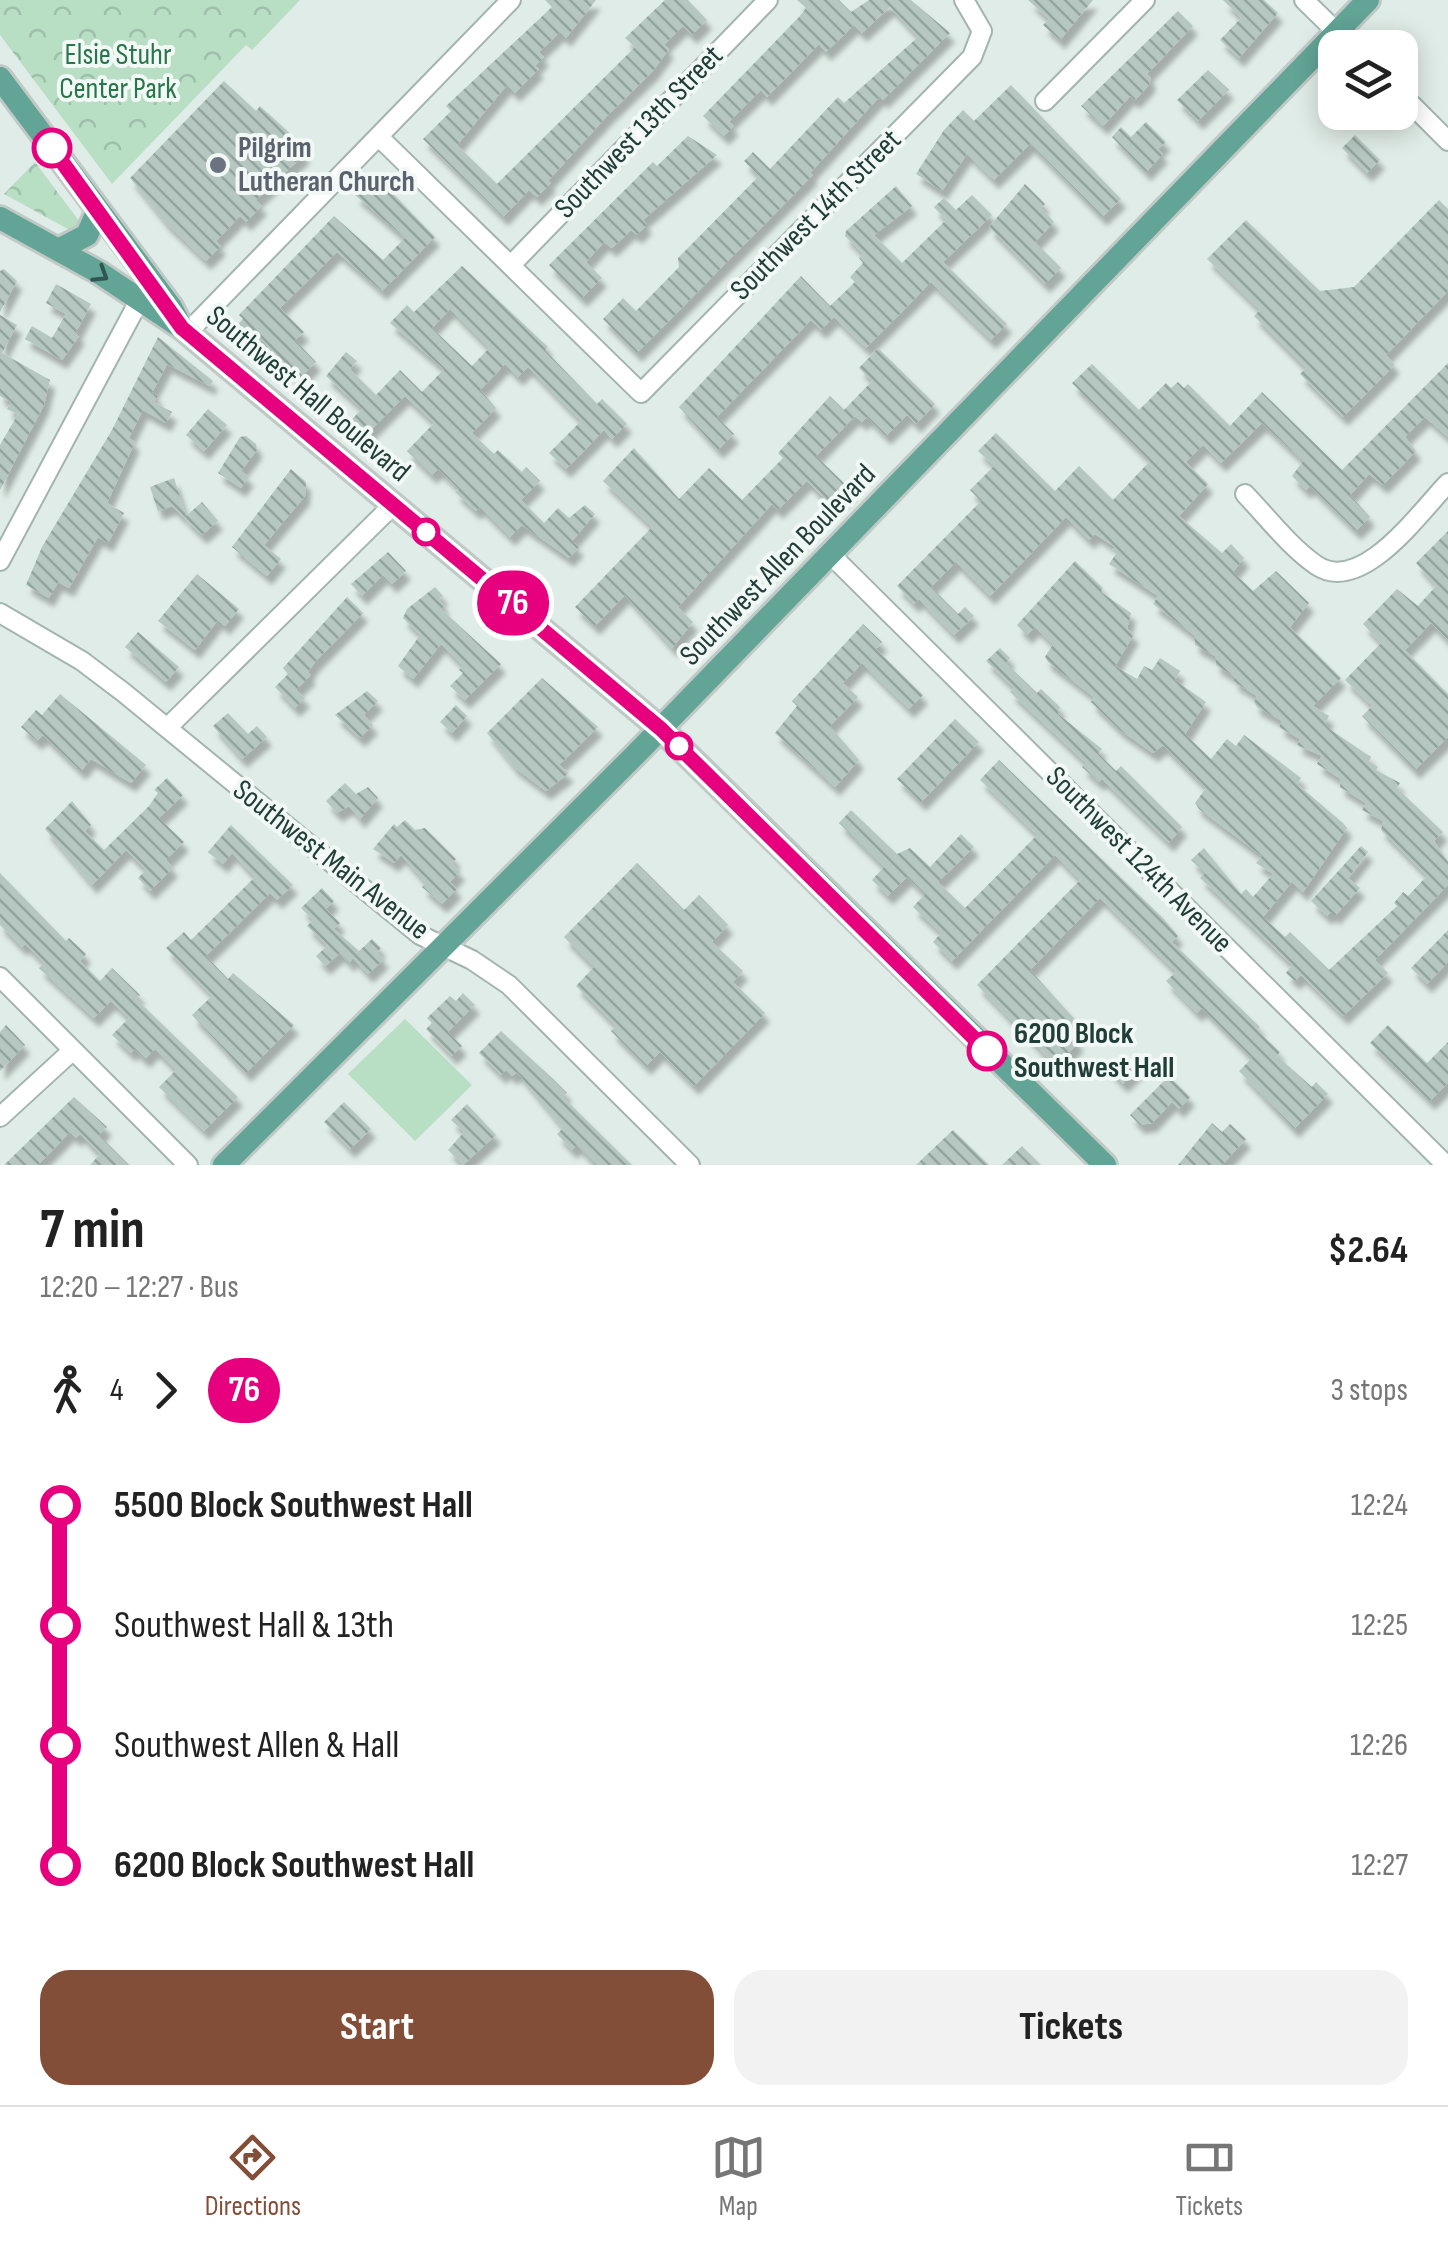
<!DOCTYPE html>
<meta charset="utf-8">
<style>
:root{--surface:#fff;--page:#f2f2f2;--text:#222;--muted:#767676;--line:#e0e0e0;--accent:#834e37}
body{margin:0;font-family:"Sofia Sans Condensed",sans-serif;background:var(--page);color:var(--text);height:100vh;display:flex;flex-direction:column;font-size:38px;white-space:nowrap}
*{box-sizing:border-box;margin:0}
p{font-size:32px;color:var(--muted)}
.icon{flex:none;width:55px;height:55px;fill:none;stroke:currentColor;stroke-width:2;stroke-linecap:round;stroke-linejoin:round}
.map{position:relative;height:1165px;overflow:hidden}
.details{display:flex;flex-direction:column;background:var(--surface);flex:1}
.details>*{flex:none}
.badge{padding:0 20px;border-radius:32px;font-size:35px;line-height:65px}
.controls{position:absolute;left:1318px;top:30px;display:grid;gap:20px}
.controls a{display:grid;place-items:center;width:100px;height:100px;border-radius:20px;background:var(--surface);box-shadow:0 5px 25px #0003;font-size:50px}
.map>.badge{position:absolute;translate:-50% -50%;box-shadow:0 0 0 5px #fff}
.legs{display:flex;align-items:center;gap:15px;height:110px;padding:0 40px;font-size:32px}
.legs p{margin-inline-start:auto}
.head{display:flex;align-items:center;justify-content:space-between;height:170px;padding:0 40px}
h1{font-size:55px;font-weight:700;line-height:75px}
.button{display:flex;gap:20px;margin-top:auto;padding:20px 40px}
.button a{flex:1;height:115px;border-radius:30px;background:var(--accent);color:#fff;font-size:40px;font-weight:700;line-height:115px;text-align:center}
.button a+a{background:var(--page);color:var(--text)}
ul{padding:0 40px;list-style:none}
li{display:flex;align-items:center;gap:35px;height:120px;font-size:38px}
li i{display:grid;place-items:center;width:15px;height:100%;margin:0 12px;background:currentColor}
li i::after{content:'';width:25px;height:25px;margin:-12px;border:8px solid;border-radius:50%;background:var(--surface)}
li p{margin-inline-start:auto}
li:first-child i{background:linear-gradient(#0000 50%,currentColor 0)}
li:last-child i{background:linear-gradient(currentColor 50%,#0000 0)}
.tab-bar{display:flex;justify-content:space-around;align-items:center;height:140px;border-top:2px solid var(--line);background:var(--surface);font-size:28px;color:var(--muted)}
.tab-bar a{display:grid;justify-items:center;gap:5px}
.tab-bar .active{color:var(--accent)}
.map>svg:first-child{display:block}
.green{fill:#b8dec4}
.park{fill:url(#park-crowns)}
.building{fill:url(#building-back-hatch);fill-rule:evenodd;filter:url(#shadow)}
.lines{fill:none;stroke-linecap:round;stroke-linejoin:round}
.minor-casing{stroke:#a3b4af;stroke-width:22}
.major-casing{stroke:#c1c9c7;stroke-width:28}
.minor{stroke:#fff;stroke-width:18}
.major{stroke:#62a496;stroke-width:22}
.oneway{stroke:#30574f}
.line-1-casing{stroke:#fff;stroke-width:22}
.line-1{stroke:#e6007e;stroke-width:15}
.stop-1-dot{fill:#fff;stroke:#e6007e;stroke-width:5}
.worship-dot{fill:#6b7280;stroke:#f1f8f5;stroke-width:4}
.labels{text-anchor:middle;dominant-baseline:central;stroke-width:8;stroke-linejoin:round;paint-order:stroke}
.park-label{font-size:30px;fill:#28764a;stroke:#f1f8f5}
.street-label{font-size:30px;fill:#203d37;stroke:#f1f8f5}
.worship-label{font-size:30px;font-weight:bold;fill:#5b616d;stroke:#f1f8f5;text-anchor:start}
.stop-label{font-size:30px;font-weight:bold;fill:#203d37;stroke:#f1f8f5;text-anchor:start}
</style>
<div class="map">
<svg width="1448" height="1165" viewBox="0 0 1448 1165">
<defs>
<pattern id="park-crowns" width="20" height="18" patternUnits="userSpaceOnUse" patternTransform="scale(2.5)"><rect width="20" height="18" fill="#b8dec4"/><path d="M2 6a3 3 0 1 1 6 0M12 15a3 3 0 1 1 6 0" fill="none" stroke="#9ebfa9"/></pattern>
<pattern id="building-back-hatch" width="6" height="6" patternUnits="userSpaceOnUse" patternTransform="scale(2.5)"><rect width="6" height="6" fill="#b5c7c0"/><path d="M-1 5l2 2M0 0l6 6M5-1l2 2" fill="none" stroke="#93a39d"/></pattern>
<filter id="shadow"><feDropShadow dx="5" dy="9" stdDeviation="2.5" flood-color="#0004"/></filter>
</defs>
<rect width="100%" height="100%" fill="#e0ece7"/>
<path class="green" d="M 405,1019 L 472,1085 L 415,1141 L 348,1074 Z"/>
<path class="park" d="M 0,0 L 300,0 L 252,50 L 246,45 L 112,184 L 0,35 Z
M 35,162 L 97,245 L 4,194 Z"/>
<path class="building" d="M 545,0 L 596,0 L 566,38 L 560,32 L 539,52 L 544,57 L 535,66 L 539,69 L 515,93 L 507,85 L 457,145 L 497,184 L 635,47 L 625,38 L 665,0 L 688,0 L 707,20 L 692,35 L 683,26 L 664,45 L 669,49 L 653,71 L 607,116 L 548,181 L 551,183 L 537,197 L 529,190 L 503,217 L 423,139 L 451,111 L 446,106 L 552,7 Z
M 797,0 L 839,0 L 851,12 L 869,0 L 911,0 L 950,33 L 883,100 L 880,96 L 810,173 L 813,175 L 637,353 L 603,319 L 623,298 L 636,311 L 679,267 L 678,258 L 759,176 L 744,161 L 753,152 L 770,169 L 838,97 L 844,103 L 918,37 L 890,7 L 862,33 L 854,25 L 826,52 L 819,44 L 767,97 L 761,90 L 729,122 L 734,126 L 724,136 L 703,116 L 799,17 L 806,8 Z
M 1028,0 L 1093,0 L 1060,40 L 1043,25 L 1049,19 Z
M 1223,0 L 1264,0 L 1278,13 L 1239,58 L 1220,40 L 1241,18 Z
M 1178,11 L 1193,26 L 1147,74 L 1151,78 L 1149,85 L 1135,100 L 1130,96 L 1103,126 L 1081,106 Z
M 1208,70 L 1229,90 L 1198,121 L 1177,100 Z
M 224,81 L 256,111 L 260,106 L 294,137 L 291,140 L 305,154 L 256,200 L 262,206 L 246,222 L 240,216 L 216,241 L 221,246 L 206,261 L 166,223 L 130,178 Z
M 1011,85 L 1121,199 L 1102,217 L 1030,144 L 994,180 L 967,154 L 942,191 L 916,174 L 944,130 L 963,110 L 974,121 Z
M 1146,122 L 1166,142 L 1158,149 L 1163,154 L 1146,172 L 1112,137 L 1121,127 L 1131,137 Z
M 1355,135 L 1380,160 L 1367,173 L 1342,148 Z
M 688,136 L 717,155 L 643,220 L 647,225 L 637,235 L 631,230 L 612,248 L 604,242 L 586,262 L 602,278 L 582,298 L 549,265 L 653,162 L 657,166 Z
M 375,175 L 435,237 L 382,291 L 337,252 L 280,308 L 304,332 L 295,340 L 316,362 L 298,380 L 262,340 L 251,351 L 231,331 L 243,319 L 239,315 L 334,216 L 383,260 L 405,238 L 355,195 Z
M 1025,184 L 1045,204 L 1041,208 L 1054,222 L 1035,242 L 1061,268 L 1045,284 L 989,227 Z
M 896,186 L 912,206 L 874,235 L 902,263 L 946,220 L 934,207 L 944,198 L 956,210 L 972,195 L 992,215 L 943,262 L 1007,324 L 991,340 L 931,282 L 866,348 L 834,317 L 821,330 L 811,320 L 717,417 L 734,434 L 718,450 L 679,407 L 801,276 L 830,306 L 855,282 L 850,277 L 863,263 L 859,258 L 863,254 L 845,236 L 846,231 Z
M 1439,200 L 1448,209 L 1448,291 L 1386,355 L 1394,364 L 1392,368 L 1343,417 L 1300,374 L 1306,368 L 1254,316 L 1260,310 L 1207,259 L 1246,220 L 1320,291 L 1354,287 Z
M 462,266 L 548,347 L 545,350 L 597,404 L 602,399 L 627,424 L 612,439 L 604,430 L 566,469 L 549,453 L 581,421 L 528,367 L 518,377 L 505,364 L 480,390 L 496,408 L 472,433 L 494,454 L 498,450 L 522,472 L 526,467 L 540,481 L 521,500 L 544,523 L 558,508 L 569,518 L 585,505 L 595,514 L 572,541 L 579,547 L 569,558 L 522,525 L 510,537 L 480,507 L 476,511 L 455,492 L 459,489 L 438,469 L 432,475 L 407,451 L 434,423 L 405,396 L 362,439 L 347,424 L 362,409 L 326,376 L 346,352 L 357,361 L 350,369 L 376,395 L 400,370 L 422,392 L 444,369 L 390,323 L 407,305 L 414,312 ZM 450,309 L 489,348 L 472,366 L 432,328 Z
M 4,269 L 17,281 L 0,312 L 0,271 Z
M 56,284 L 91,304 L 76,332 L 80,335 L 62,360 L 25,339 L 32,326 L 52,338 L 66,314 L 46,303 Z
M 0,315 L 17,325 L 2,353 L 50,380 L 44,405 L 0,490 L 0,445 L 18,414 L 7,409 L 11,402 L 0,396 Z
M 158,337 L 213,381 L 210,386 L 167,364 L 152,393 L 158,396 L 154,402 L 172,412 L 166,423 L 143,410 L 129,438 L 135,442 L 107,503 L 124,513 L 108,543 L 98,537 L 69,588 L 58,582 L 49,598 L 26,585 L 42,547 L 112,430 Z
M 878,348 L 935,404 L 916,424 L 907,415 L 886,436 L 867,417 L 862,422 L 855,416 L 816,456 L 851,490 L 833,507 L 807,481 L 778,510 L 772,504 L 678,607 L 693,622 L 672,648 L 625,595 L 595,626 L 575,607 L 652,527 L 603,481 L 634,448 L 679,499 L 709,468 L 742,500 L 783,458 L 778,453 L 830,396 L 844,410 L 872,381 L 859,368 Z
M 1448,363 L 1448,437 L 1425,417 L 1405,437 L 1416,451 L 1383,485 L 1369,474 L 1350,495 L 1370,517 L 1356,531 L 1310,486 L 1306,490 L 1292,476 L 1303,461 L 1262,423 L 1221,463 L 1203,445 L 1186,462 L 1208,484 L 1179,516 L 1222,553 L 1231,544 L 1244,558 L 1233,572 L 1253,591 L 1276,571 L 1309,603 L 1290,627 L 1341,678 L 1313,706 L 1329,716 L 1325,724 L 1331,730 L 1371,757 L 1369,761 L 1378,767 L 1376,770 L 1400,783 L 1397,788 L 1443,832 L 1434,841 L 1448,862 L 1448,885 L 1375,960 L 1388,973 L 1343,1016 L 1301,975 L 1295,981 L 1286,973 L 1292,965 L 1200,878 L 1205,873 L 1191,860 L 1204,848 L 1241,894 L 1246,889 L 1253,897 L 1273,874 L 1256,863 L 1262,856 L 1199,809 L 1195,803 L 1206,788 L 1163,745 L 1153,753 L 1120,730 L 1091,702 L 1094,697 L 1048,662 L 1045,657 L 1053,644 L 1035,627 L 1027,635 L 1017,625 L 1075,561 L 1103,588 L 1101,592 L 1131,613 L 1127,629 L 1134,634 L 1115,666 L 1137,679 L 1144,666 L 1152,670 L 1160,658 L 1180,671 L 1175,680 L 1206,702 L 1185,734 L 1211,759 L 1227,739 L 1236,746 L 1244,735 L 1301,778 L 1297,784 L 1343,823 L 1347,828 L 1303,892 L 1292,882 L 1263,917 L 1285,937 L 1290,932 L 1329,970 L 1397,906 L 1394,903 L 1403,892 L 1408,896 L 1427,876 L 1381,830 L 1383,821 L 1362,810 L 1366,803 L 1340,787 L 1341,779 L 1317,764 L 1322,756 L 1297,745 L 1300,739 L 1279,727 L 1282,721 L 1257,707 L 1254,702 L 1257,696 L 1233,681 L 1235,677 L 1216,665 L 1215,656 L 1195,645 L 1194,635 L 1153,604 L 1158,596 L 1109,564 L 1116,554 L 1112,551 L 1115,547 L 1095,534 L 1089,540 L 1066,517 L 990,596 L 956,562 L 931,587 L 958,614 L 965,607 L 974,616 L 954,635 L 919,599 L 914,604 L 897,586 L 981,501 L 970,490 L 994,466 L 978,451 L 996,433 L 1055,491 L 1079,466 L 1113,500 L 1150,461 L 1072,383 L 1092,364 L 1139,410 L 1166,383 L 1171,388 L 1178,382 L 1184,388 L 1188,384 L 1230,426 L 1262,392 L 1342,470 Z
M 208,409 L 227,425 L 204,451 L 186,435 Z
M 246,436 L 256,444 L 257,450 L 241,471 L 249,477 L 241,488 L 218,473 L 240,437 Z
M 291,469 L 306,482 L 305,496 L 264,545 L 281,559 L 267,576 L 232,547 Z
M 174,478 L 186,516 L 202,502 L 218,521 L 202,535 L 172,506 L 158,511 L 150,487 Z
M 1448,531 L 1448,640 L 1431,623 L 1405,650 L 1448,694 L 1448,737 L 1415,770 L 1362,716 L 1372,706 L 1345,680 L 1381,643 L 1363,624 L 1397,589 L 1418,606 L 1436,586 L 1416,563 Z
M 388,552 L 406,571 L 392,584 L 383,575 L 362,596 L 351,584 Z
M 197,574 L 239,609 L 225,626 L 218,620 L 195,650 L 158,621 Z
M 435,587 L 443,596 L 439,600 L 445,606 L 441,609 L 501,664 L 465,700 L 450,686 L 463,673 L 459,670 L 463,666 L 441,644 L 413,679 L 398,666 L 420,635 L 403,618 L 407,609 Z
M 347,597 L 363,613 L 315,662 L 308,672 L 311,675 L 296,690 L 305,698 L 295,708 L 275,687 L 288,674 L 283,668 Z
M 863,624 L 882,642 L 876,649 L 923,695 L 909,709 L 862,663 L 843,683 L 858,697 L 830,726 L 859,760 L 835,787 L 775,733 L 797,706 L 792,701 Z
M 138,632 L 179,667 L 166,682 L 125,647 Z
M 1000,648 L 1010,658 L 1006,663 L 1037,693 L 1041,689 L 1060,707 L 1058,714 L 1102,749 L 1098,753 L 1116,771 L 1121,766 L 1182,827 L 1169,843 L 1102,779 L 1099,782 L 1082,767 L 1086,763 L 1010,692 L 1014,688 L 986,661 Z
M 542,678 L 598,727 L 559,765 L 569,773 L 546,791 L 514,767 L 487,733 Z
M 367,691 L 378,701 L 364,715 L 373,725 L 360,738 L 335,715 Z
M 60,694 L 146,765 L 131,783 L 91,759 L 81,771 L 43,735 L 37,741 L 21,727 L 36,710 L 42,715 Z
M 456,705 L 467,716 L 452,733 L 440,722 Z
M 228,713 L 248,734 L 257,726 L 267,737 L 242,759 L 213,726 Z
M 955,719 L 979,742 L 921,802 L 897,779 Z
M 999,760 L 1163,918 L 1178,936 L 1172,942 L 1260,1027 L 1257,1030 L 1280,1052 L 1277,1056 L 1312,1087 L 1316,1082 L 1328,1094 L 1294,1129 L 1239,1071 L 1252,1058 L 1202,1008 L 1197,1013 L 1166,981 L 1176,972 L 1100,898 L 1030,970 L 1082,1027 L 1073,1037 L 1079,1042 L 1056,1066 L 977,985 L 1080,880 L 1055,855 L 952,961 L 933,942 L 941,933 L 913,907 L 925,894 L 907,877 L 888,896 L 872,880 L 884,867 L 839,823 L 851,810 L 897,854 L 910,848 L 930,867 L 961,834 L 974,847 L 938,882 L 965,908 L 1037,835 L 980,780 Z
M 167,778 L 183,795 L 159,818 L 184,842 L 166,860 L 173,868 L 150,891 L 138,878 L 146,870 L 126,850 L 92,885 L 45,829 L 72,801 L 91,825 L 85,831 L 104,850 L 149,806 L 158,793 L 154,790 Z
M 345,783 L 356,794 L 368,787 L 378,798 L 360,819 L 349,806 L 337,813 L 326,801 Z
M 405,820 L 415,830 L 425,828 L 456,859 L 452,863 L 460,872 L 450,882 L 457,889 L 442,904 L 422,887 L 426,883 L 401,855 L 394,863 L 373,849 L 394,824 L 397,827 Z
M 231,825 L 293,885 L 277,900 L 270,893 L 206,956 L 228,979 L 233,973 L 294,1025 L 246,1073 L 192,1015 L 212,996 L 166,948 L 184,932 L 191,940 L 255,877 L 232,853 L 223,864 L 208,852 Z
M 1361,846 L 1368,852 L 1348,878 L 1360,888 L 1335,916 L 1331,912 L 1327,916 L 1311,901 Z
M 637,863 L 684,910 L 699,895 L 728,925 L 712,942 L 743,971 L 733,982 L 765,1013 L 694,1086 L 660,1052 L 646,1066 L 611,1031 L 616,1026 L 576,986 L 594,967 L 564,937 Z
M 0,873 L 66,941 L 69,938 L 86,954 L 80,961 L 100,981 L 112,968 L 140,995 L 136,999 L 238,1097 L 204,1131 L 159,1087 L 176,1070 L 155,1049 L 145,1059 L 134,1049 L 131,1053 L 112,1035 L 129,1018 L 111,1001 L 94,1018 L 39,968 L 44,963 L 25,944 L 22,947 L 0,925 Z
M 322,888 L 334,901 L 326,909 L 340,923 L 334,929 L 359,951 L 372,939 L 381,948 L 377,952 L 384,959 L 368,974 L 353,958 L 349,963 L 340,953 L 325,966 L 316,956 L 327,946 L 307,926 L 313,920 L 301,908 Z
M 1448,930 L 1448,962 L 1427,984 L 1411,968 Z
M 463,993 L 475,1005 L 448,1032 L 462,1046 L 452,1056 L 426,1029 L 432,1023 L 427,1018 L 450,996 L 456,1001 Z
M 6,1025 L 25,1045 L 0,1071 L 0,1032 Z
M 1388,1025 L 1427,1063 L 1448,1042 L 1448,1083 L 1430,1101 L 1370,1043 Z
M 501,1031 L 553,1079 L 567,1093 L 563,1097 L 632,1165 L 596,1165 L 577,1145 L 572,1150 L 557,1134 L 563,1128 L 517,1072 L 512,1076 L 506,1070 L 501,1075 L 479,1053 Z
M 1124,1054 L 1139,1068 L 1123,1084 L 1109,1070 Z
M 1169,1076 L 1190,1097 L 1179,1109 L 1172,1102 L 1152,1123 L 1140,1125 L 1130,1115 Z
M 74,1097 L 107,1127 L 99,1135 L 129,1165 L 90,1165 L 100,1154 L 80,1134 L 76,1138 L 70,1132 L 38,1165 L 4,1165 Z
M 344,1102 L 371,1129 L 350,1149 L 324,1122 Z
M 467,1104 L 496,1135 L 463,1165 L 448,1150 L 464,1132 L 451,1120 Z
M 1212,1123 L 1222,1132 L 1230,1124 L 1246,1139 L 1222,1165 L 1178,1165 Z
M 953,1130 L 989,1165 L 916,1165 L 937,1145 Z
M 1022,1146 L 1041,1165 L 1002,1165 Z"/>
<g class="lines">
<g class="minor-casing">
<path id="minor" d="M 1304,0 L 1353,48
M 1400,93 L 1448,141
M 1045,101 L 1145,0
M 379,137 L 641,393 L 972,57 L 982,31 L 964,0
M 511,265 L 768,0
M 187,333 L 511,0
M 1245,494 C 1267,517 1290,547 1316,565 C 1361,596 1419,513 1448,483
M 831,555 L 1446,1165
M 0,561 L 139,301
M 0,613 L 82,661 L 123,692 L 420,935 L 472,960 L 509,985 L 690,1165
M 167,728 L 393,505
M 0,977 L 188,1165
M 0,1117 L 72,1051"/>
</g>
<g class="major-casing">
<path id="major" d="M 0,78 L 171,307 L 182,328 L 661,729 L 1105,1165
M 0,218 L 98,272 L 182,328
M 58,250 L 87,235 L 98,210
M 224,1165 L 636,754 L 1368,0"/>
</g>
<use href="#minor" class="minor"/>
<use href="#major" class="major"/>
</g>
<defs><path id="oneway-chevron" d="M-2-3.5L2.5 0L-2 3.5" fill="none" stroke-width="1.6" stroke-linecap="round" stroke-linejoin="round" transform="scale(2.5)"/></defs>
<use class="oneway" href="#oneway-chevron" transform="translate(101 275) rotate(32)"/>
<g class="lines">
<g class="line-1-casing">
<path id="line-1" d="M 52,148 L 182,328 L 661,729 L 987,1051"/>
</g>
<use href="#line-1" class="line-1"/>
</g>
<g class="stop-1-dot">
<circle cx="52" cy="148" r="18"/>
<circle cx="426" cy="532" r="12"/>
<circle cx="679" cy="746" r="12"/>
<circle cx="987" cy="1051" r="18"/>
</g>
<circle class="worship-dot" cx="218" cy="165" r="10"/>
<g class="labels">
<g class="park-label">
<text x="118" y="55">Elsie Stuhr<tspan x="118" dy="34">Center Park</tspan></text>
</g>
<g class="street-label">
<text transform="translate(639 132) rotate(-46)">Southwest 13th Street</text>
<text transform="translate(816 215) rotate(-45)">Southwest 14th Street</text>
<text transform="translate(308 394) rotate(40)">Southwest Hall Boulevard</text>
<text transform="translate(778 565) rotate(-46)">Southwest Allen Boulevard</text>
<text transform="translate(331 860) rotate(38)">Southwest Main Avenue</text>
<text transform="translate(1139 860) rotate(45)">Southwest 124th Avenue</text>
</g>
<g class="worship-label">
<text x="238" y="148">Pilgrim<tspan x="238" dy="34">Lutheran Church</tspan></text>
</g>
<g class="stop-label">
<text x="1014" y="1034">6200 Block<tspan x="1014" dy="34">Southwest Hall</tspan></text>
</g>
</g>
</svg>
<div class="controls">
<a><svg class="icon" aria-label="layers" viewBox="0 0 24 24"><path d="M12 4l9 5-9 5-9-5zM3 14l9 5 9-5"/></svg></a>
</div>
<b class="badge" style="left:513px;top:603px;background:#e6007e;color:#fff">76</b>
</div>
<section class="details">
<div class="head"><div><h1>7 min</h1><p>12:20 – 12:27 · Bus</p></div><b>$2.64</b></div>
<div class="legs"><svg class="icon" aria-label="walk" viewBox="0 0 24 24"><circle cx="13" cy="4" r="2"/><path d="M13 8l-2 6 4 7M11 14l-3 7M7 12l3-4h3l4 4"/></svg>4<svg class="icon" aria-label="forward" viewBox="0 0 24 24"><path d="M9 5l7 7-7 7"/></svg><b class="badge" style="background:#e6007e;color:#fff">76</b><p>3 stops</p></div>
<ul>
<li><i style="color:#e6007e"></i><b>5500 Block Southwest Hall</b><p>12:24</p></li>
<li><i style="color:#e6007e"></i><span>Southwest Hall &amp; 13th</span><p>12:25</p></li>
<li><i style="color:#e6007e"></i><span>Southwest Allen &amp; Hall</span><p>12:26</p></li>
<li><i style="color:#e6007e"></i><b>6200 Block Southwest Hall</b><p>12:27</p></li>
</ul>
<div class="button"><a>Start</a><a>Tickets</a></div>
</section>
<nav class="tab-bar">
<a class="active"><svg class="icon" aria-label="directions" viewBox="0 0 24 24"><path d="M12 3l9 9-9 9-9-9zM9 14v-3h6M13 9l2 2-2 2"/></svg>Directions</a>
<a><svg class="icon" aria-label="map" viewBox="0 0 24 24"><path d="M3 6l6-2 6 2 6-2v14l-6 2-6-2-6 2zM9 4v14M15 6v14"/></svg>Map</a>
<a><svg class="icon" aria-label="tickets" viewBox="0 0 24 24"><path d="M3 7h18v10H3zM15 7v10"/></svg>Tickets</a>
</nav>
